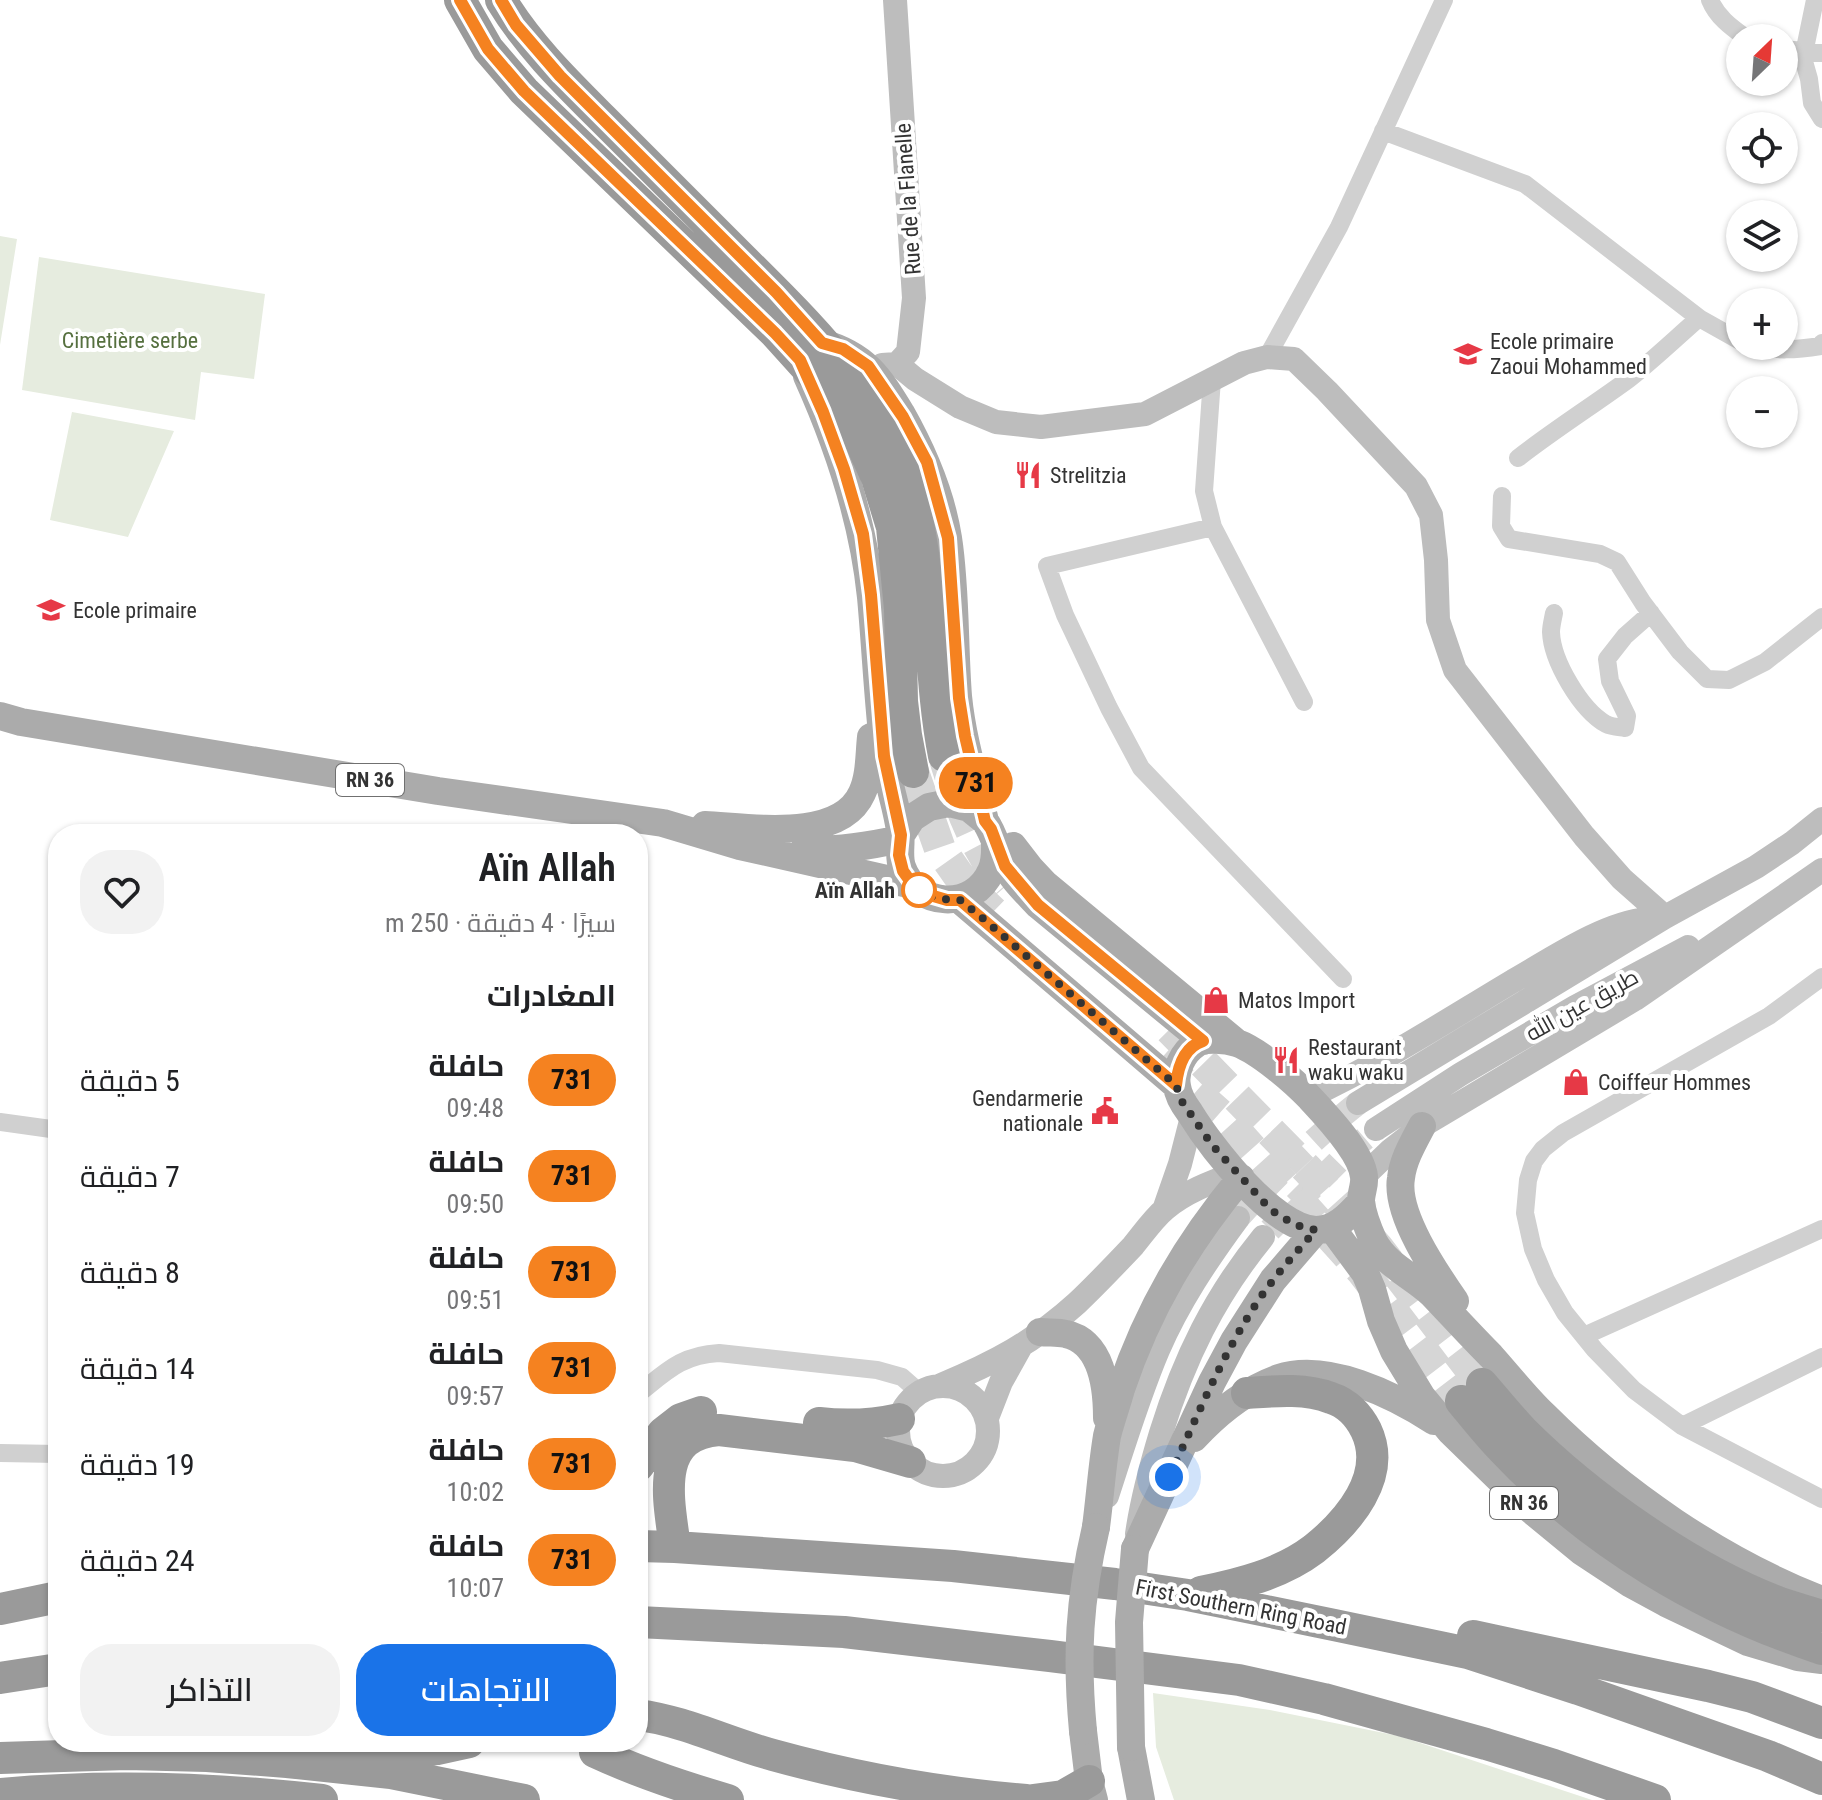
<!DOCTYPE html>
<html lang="ar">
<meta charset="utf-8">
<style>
:root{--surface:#fff;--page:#f2f2f2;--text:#202124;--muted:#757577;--accent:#1a73e8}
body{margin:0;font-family:"Roboto Condensed",Cairo,sans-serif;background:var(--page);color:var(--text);direction:rtl;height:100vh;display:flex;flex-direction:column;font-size:30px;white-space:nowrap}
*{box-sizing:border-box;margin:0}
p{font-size:26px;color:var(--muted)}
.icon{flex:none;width:44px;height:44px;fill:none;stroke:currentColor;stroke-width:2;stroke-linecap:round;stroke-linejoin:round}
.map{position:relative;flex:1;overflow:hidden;direction:ltr}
.details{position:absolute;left:48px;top:824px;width:600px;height:928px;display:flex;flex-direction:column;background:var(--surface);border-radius:32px;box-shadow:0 2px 6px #0004;direction:rtl}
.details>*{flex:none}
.badge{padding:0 16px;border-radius:26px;font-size:28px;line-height:52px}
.needle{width:52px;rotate:25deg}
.tools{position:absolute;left:1726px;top:24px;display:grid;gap:16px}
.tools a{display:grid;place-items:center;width:72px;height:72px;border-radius:50%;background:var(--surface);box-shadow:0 2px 6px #0004;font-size:40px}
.you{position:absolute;width:40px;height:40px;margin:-20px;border:6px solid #fff;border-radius:50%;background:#1a73e8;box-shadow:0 0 0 12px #1a73e833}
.map>.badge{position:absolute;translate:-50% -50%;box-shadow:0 0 0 4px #fff}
h2{padding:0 32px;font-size:30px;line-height:72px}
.round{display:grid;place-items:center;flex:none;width:84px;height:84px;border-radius:32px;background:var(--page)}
.overview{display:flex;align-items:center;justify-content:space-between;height:136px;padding:0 32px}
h1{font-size:38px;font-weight:600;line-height:60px}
.primary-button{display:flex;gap:16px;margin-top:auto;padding:16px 32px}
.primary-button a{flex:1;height:92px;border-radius:32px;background:var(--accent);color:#fff;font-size:32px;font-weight:600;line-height:92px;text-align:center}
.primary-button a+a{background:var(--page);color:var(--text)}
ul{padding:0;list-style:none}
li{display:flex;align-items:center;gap:24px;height:96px;padding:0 32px}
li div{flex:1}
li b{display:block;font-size:30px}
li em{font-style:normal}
li .badge{min-width:88px;font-weight:700;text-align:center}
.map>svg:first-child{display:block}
.green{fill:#e6ecdf}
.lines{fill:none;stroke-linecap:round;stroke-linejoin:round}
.secondary-tunnel{stroke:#d6d6d6;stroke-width:24;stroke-dasharray:24 12;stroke-linecap:butt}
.highway-tunnel{stroke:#d6d6d6;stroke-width:32;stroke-dasharray:32 16;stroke-linecap:butt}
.street{stroke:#d0d0d0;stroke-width:18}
.secondary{stroke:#bdbdbd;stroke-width:24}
.primary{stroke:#ababab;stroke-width:28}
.highway{stroke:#9a9a9a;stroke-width:32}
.primary-bridge{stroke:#ababab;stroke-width:28}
.line-casing{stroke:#fff;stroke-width:18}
.line{stroke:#f58220;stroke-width:12}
.walk{stroke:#333;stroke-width:8;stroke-dasharray:0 14.4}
.stop-dot{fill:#fff;stroke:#f58220;stroke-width:4}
.labels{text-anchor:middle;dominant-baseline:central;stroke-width:8;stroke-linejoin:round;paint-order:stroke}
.shield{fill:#fff;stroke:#707070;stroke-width:2}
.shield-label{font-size:20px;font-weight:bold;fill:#333}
.street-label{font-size:22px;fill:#333;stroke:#fff}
.park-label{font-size:22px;fill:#56703f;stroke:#fff}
.poi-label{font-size:22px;fill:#333;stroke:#fff;text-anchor:start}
.stop-label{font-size:22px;font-weight:bold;fill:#333;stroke:#fff;text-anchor:end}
</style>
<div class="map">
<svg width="1822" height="1800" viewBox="0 0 1822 1800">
<rect width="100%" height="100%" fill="#fff"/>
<path class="green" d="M 0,236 L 17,239 L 0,345 Z
M 39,257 L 265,294 L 254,379 L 201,372 L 195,420 L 22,390 Z
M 72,412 L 174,431 L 128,537 L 50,520 Z
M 1153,1693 L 1270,1710 L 1399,1736 L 1592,1800 L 1174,1800 L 1156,1747 Z"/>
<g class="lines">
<path class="secondary-tunnel" d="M 1238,1218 C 1275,1177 1315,1137 1358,1103
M 1270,1230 L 1341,1159 L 1376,1129"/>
<path class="highway-tunnel" d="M 944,756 C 958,801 974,850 1006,886
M 913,772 L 940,849 L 966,886 L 993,912
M 1170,1029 L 1308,1170 L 1378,1248 L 1482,1384
M 1159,1061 L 1224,1118 L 1362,1271 L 1461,1401"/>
<path class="street" d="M 1710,0 C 1717,17 1731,27 1746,38
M 1815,0 L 1803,58 L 1809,79 L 1812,103 L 1822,119
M 1784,49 L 1822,53
M 1383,131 L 1525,184 L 1699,318
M 1752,346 C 1776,351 1796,350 1821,346 L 1822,343
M 1267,357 L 1339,227 L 1444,0
M 1212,379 L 1204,491 L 1213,527 L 1304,702
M 1518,458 C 1554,430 1592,406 1629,379 C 1653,360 1676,338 1699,318 L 1740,341
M 1502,496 L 1501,526 L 1509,539 L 1600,554 L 1617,562 L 1643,603 L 1680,652 L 1707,679 L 1729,680 L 1765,662 L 1822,617
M 1213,527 L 1047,566 L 1065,615 L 1109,708 L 1141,768 L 1343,979
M 1554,613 C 1553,619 1551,626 1551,632 C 1552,661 1581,710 1606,724 C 1612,727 1618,727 1625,728 L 1627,716 L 1610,681 L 1607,659 L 1625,636 L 1651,613
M 1822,977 L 1769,1016 L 1563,1133 L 1543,1149 L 1534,1161 L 1528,1180 L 1525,1213 L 1533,1249 L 1546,1280 L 1565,1313 L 1595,1350 L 1634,1390 L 1682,1426 L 1822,1499
M 0,1122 L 58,1130
M 1584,1336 L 1822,1229
M 638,1394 C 666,1372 681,1355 719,1353 L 877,1370 L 902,1377 L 919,1392
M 1682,1426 L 1822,1357
M 0,1453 L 58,1454"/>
<path class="secondary" d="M 897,364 L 915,379 L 960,407 L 996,422 L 1041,427 L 1145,414 L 1244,363 L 1267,357 L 1294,359 L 1327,391 L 1416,486 L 1431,515 L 1436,560 L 1438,620 L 1455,670 L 1584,836 L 1622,879 L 1665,917
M 882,365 L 897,364 L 908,352 L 914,298 L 895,0
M 1309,1097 C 1380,1064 1446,1021 1513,981 C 1552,959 1602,924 1647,919
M 1358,1103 L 1665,917 L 1756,867 L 1792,843 L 1822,819
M 1376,1129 L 1461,1074 L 1575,1007 L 1688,947
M 1364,1176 L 1391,1150 L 1422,1126 L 1635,999 L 1822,870
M 1164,1210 L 1180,1164 L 1192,1117
M 941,1385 C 994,1363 1034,1342 1077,1303 C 1096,1285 1115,1265 1133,1246 C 1143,1234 1153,1219 1165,1209 C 1185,1192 1212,1182 1236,1173
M898 1431a45 45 0 1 1 90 0a45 45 0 1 1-90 0Z
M 987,1418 L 1001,1382 L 1020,1348
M 1107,1496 C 1123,1447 1138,1397 1158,1350 C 1179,1302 1207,1260 1238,1218
M 1137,1534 C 1142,1499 1151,1466 1161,1433 C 1184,1359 1214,1297 1263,1237"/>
<path class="primary" d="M 822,343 C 865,355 879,377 901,413 C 923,452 941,493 948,538 C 956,590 954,644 958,696 C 962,738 975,780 985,821 C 994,834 997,849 1004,863 C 1012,879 1026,892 1038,905 L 1203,1041
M 807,376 C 839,447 863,519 871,597 C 876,651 878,706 885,760 C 888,784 897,807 900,831 C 902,844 898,855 902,867 C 916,908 974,911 991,871 C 996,861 995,851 995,841
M 0,716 L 21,722 L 438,791 L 663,823 L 740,846 L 913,885
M 705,825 C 749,827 840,843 862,793 C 870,776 869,755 871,737
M 901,835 L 912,818 L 929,807 L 949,803 L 969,808 L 985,821
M 1013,846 L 1030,868 L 1045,884 L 1237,1043
M 804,850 C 837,851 869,846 900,839
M 960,900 L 1176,1085
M 1422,1126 C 1413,1143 1403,1160 1401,1178 C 1395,1214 1435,1272 1455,1301
M 1361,1202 C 1349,1215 1336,1230 1316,1230 C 1274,1229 1211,1147 1190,1113 C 1184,1105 1178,1096 1177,1086 C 1174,1071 1183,1052 1196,1044 C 1205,1037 1227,1040 1237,1043 C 1259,1051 1294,1081 1310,1098 C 1326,1115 1362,1153 1364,1177 C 1365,1185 1361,1193 1361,1201 C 1362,1213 1369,1231 1374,1242 C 1387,1266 1413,1276 1432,1294 C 1452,1315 1471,1336 1491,1356 C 1509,1376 1525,1397 1544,1415 C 1621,1492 1721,1561 1822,1600
M 1331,1227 L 1365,1273 L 1372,1289 L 1381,1321 L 1394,1351 L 1422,1397 L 1451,1432 L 1530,1509 L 1581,1551 L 1631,1584 L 1666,1603 L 1748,1642 L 1798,1657 L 1822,1660
M 1040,1332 C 1049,1333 1058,1332 1066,1334 C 1102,1342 1107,1388 1107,1418
M 1194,1438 C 1218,1412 1245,1390 1279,1378 C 1327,1362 1394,1395 1434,1421
M 1096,1527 C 1100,1497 1102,1466 1107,1436 C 1111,1420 1117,1404 1121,1389 C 1148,1309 1187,1243 1241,1178
M 1135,1549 L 1212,1382 L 1234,1341 L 1273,1280 L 1316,1230
M 1083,1731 L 1089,1781 L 1094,1800
M 1131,1747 L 1141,1800"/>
<path class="highway" d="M 460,0 L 488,49 L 524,91 L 775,333 L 840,405 L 857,434 L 877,478 L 892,527 L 900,609 L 902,701 L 906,735 L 913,772
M 501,0 C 528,45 566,82 603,119 C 647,163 691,207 735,251 C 798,314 869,380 901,464 C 937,557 925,660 944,756
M 1482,1384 C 1495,1399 1508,1415 1522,1430 C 1588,1496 1688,1567 1775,1601 C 1790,1607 1807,1611 1822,1616
M 1461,1401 C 1475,1418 1489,1436 1505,1452 C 1591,1543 1703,1610 1822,1649
M 819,1423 C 846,1426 872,1425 899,1419
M 638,1466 L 663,1433 L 681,1419 L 701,1412
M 638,1546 L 675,1547 L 953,1566 L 1115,1584 L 1188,1595 L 1334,1625 L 1468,1653 L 1578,1689 L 1768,1756 L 1822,1779
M 675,1547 C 669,1501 653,1435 719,1430 L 855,1446 L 910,1462
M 1201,1592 C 1240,1584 1281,1574 1314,1549 C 1348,1522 1388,1476 1366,1430 C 1359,1416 1347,1403 1331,1398 C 1305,1388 1275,1391 1247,1393
M 0,1609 L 58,1597
M 638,1622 L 844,1632 L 1050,1656 L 1239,1680 L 1324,1699 L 1486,1744 L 1554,1765 L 1655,1800
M 1473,1636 L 1708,1686 L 1752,1697 L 1822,1723
M 0,1678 L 58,1669
M 638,1715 C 685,1721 728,1743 773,1755 C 856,1778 940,1793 1026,1800
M 595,1752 C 638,1772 683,1787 728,1800
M 361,1756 L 437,1749 L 469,1742
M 0,1758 L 127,1754 L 207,1756 L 287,1762 L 391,1773 L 524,1800
M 0,1794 C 107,1784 215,1788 322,1800
M 1033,1800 L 1063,1796 L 1089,1781"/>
<path class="primary-bridge" d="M 1083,1731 C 1076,1656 1079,1600 1096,1527
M 1131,1747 L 1129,1622 L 1135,1549"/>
</g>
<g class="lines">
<g class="line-casing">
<path id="line" d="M 460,0 L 488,49 L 524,91 L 775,333 L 800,360 L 823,412 L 844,469 L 863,534 L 871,595 L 884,756 L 901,835 L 899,855 L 903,871 L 913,885 L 923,893 L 947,900 L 960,900 L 1176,1085 C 1178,1066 1184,1047 1203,1041 L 1038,905 L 1005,866 L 991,829 L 985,821 L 965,736 L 959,698 L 948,538 L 927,462 L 903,417 L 868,366 L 843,349 L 822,343 L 776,292 L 560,76 L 516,25 L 501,0"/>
</g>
<use href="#line" class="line"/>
<path class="walk" d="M 919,890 C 932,898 944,900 960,900 L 986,921 L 1176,1085 L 1181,1100 L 1212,1145 L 1271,1210 L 1295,1225 L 1316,1230 C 1293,1256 1269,1282 1251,1312 C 1218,1364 1195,1422 1169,1477"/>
</g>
<defs>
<g id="school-bare" transform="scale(2.16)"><path d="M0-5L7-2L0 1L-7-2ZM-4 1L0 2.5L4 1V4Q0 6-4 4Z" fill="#e63946" stroke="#fff" stroke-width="2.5" paint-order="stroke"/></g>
<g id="restaurant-bare" transform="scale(2.16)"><path d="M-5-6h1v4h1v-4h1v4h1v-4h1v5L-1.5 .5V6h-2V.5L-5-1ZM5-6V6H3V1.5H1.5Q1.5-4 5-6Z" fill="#e63946" stroke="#fff" stroke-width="2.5" paint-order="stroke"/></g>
<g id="shop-bare" transform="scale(2.16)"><path d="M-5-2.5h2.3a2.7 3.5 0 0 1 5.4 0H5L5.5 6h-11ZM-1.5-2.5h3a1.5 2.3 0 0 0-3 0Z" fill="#e63946" stroke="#fff" stroke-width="2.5" paint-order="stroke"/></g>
<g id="civic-bare" transform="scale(2.16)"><path d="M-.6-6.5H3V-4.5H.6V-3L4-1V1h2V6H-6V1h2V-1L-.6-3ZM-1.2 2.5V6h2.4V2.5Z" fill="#e63946" stroke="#fff" stroke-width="2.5" paint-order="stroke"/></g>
</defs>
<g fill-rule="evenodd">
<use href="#school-bare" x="1468" y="354"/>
<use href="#restaurant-bare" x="1028" y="475"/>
<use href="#school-bare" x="51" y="610"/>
<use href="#shop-bare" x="1216" y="1000"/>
<use href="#restaurant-bare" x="1286" y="1060"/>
<use href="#shop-bare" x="1576" y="1082"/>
<use href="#civic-bare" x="1105" y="1111"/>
</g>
<circle class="stop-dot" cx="919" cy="890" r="16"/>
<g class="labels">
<g class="shield">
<rect x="336" y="764" width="68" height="32" rx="6"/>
<rect x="1490" y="1487" width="68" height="32" rx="6"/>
</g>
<g class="shield-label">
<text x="370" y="780">RN 36</text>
<text x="1524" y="1503">RN 36</text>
</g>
<g class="street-label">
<text transform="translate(908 199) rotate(-94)">Rue de la Flanelle</text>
<text transform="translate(1582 1005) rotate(-29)">طريق عين الله</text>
<text transform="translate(1241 1607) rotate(11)">First Southern Ring Road</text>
</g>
<g class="park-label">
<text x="130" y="340">Cimetière serbe</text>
</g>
<g class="poi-label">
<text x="1490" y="341">Ecole primaire<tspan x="1490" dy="25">Zaoui Mohammed</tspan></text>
<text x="1050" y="475">Strelitzia</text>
<text x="73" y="610">Ecole primaire</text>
<text x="1238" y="1000">Matos Import</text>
<text x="1308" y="1047">Restaurant<tspan x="1308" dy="25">waku waku</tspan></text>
<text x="1598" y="1082">Coiffeur Hommes</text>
<text x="1083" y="1098" text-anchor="end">Gendarmerie<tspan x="1083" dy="25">nationale</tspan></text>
</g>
<g class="stop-label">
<text x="895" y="890">Aïn Allah</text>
</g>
</g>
</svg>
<div class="tools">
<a><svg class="needle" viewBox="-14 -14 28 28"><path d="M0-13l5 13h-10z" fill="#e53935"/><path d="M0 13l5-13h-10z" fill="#757577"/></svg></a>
<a><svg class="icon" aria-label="locate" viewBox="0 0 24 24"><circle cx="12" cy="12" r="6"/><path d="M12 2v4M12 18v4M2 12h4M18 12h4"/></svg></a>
<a><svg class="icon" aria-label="layers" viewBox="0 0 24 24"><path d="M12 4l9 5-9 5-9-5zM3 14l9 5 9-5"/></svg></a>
<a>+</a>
<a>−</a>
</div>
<div class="you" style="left:1169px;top:1477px"></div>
<b class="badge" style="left:976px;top:783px;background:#f58220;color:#111">731</b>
<section class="details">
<div class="overview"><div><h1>Aïn Allah</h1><p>سيرًا · 4 دقيقة · 250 m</p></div><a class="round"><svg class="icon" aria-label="heart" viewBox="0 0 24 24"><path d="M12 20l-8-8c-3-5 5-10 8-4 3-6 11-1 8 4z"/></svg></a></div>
<h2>المغادرات</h2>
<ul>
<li><span class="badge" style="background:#f58220;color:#111">731</span><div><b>حافلة</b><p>09:48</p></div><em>5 دقيقة</em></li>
<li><span class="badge" style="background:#f58220;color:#111">731</span><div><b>حافلة</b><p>09:50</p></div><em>7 دقيقة</em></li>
<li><span class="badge" style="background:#f58220;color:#111">731</span><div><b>حافلة</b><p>09:51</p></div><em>8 دقيقة</em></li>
<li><span class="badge" style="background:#f58220;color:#111">731</span><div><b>حافلة</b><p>09:57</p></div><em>14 دقيقة</em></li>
<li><span class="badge" style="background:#f58220;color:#111">731</span><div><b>حافلة</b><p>10:02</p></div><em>19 دقيقة</em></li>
<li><span class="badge" style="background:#f58220;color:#111">731</span><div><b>حافلة</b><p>10:07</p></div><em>24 دقيقة</em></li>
</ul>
<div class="primary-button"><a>الاتجاهات</a><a>التذاكر</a></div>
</section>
</div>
